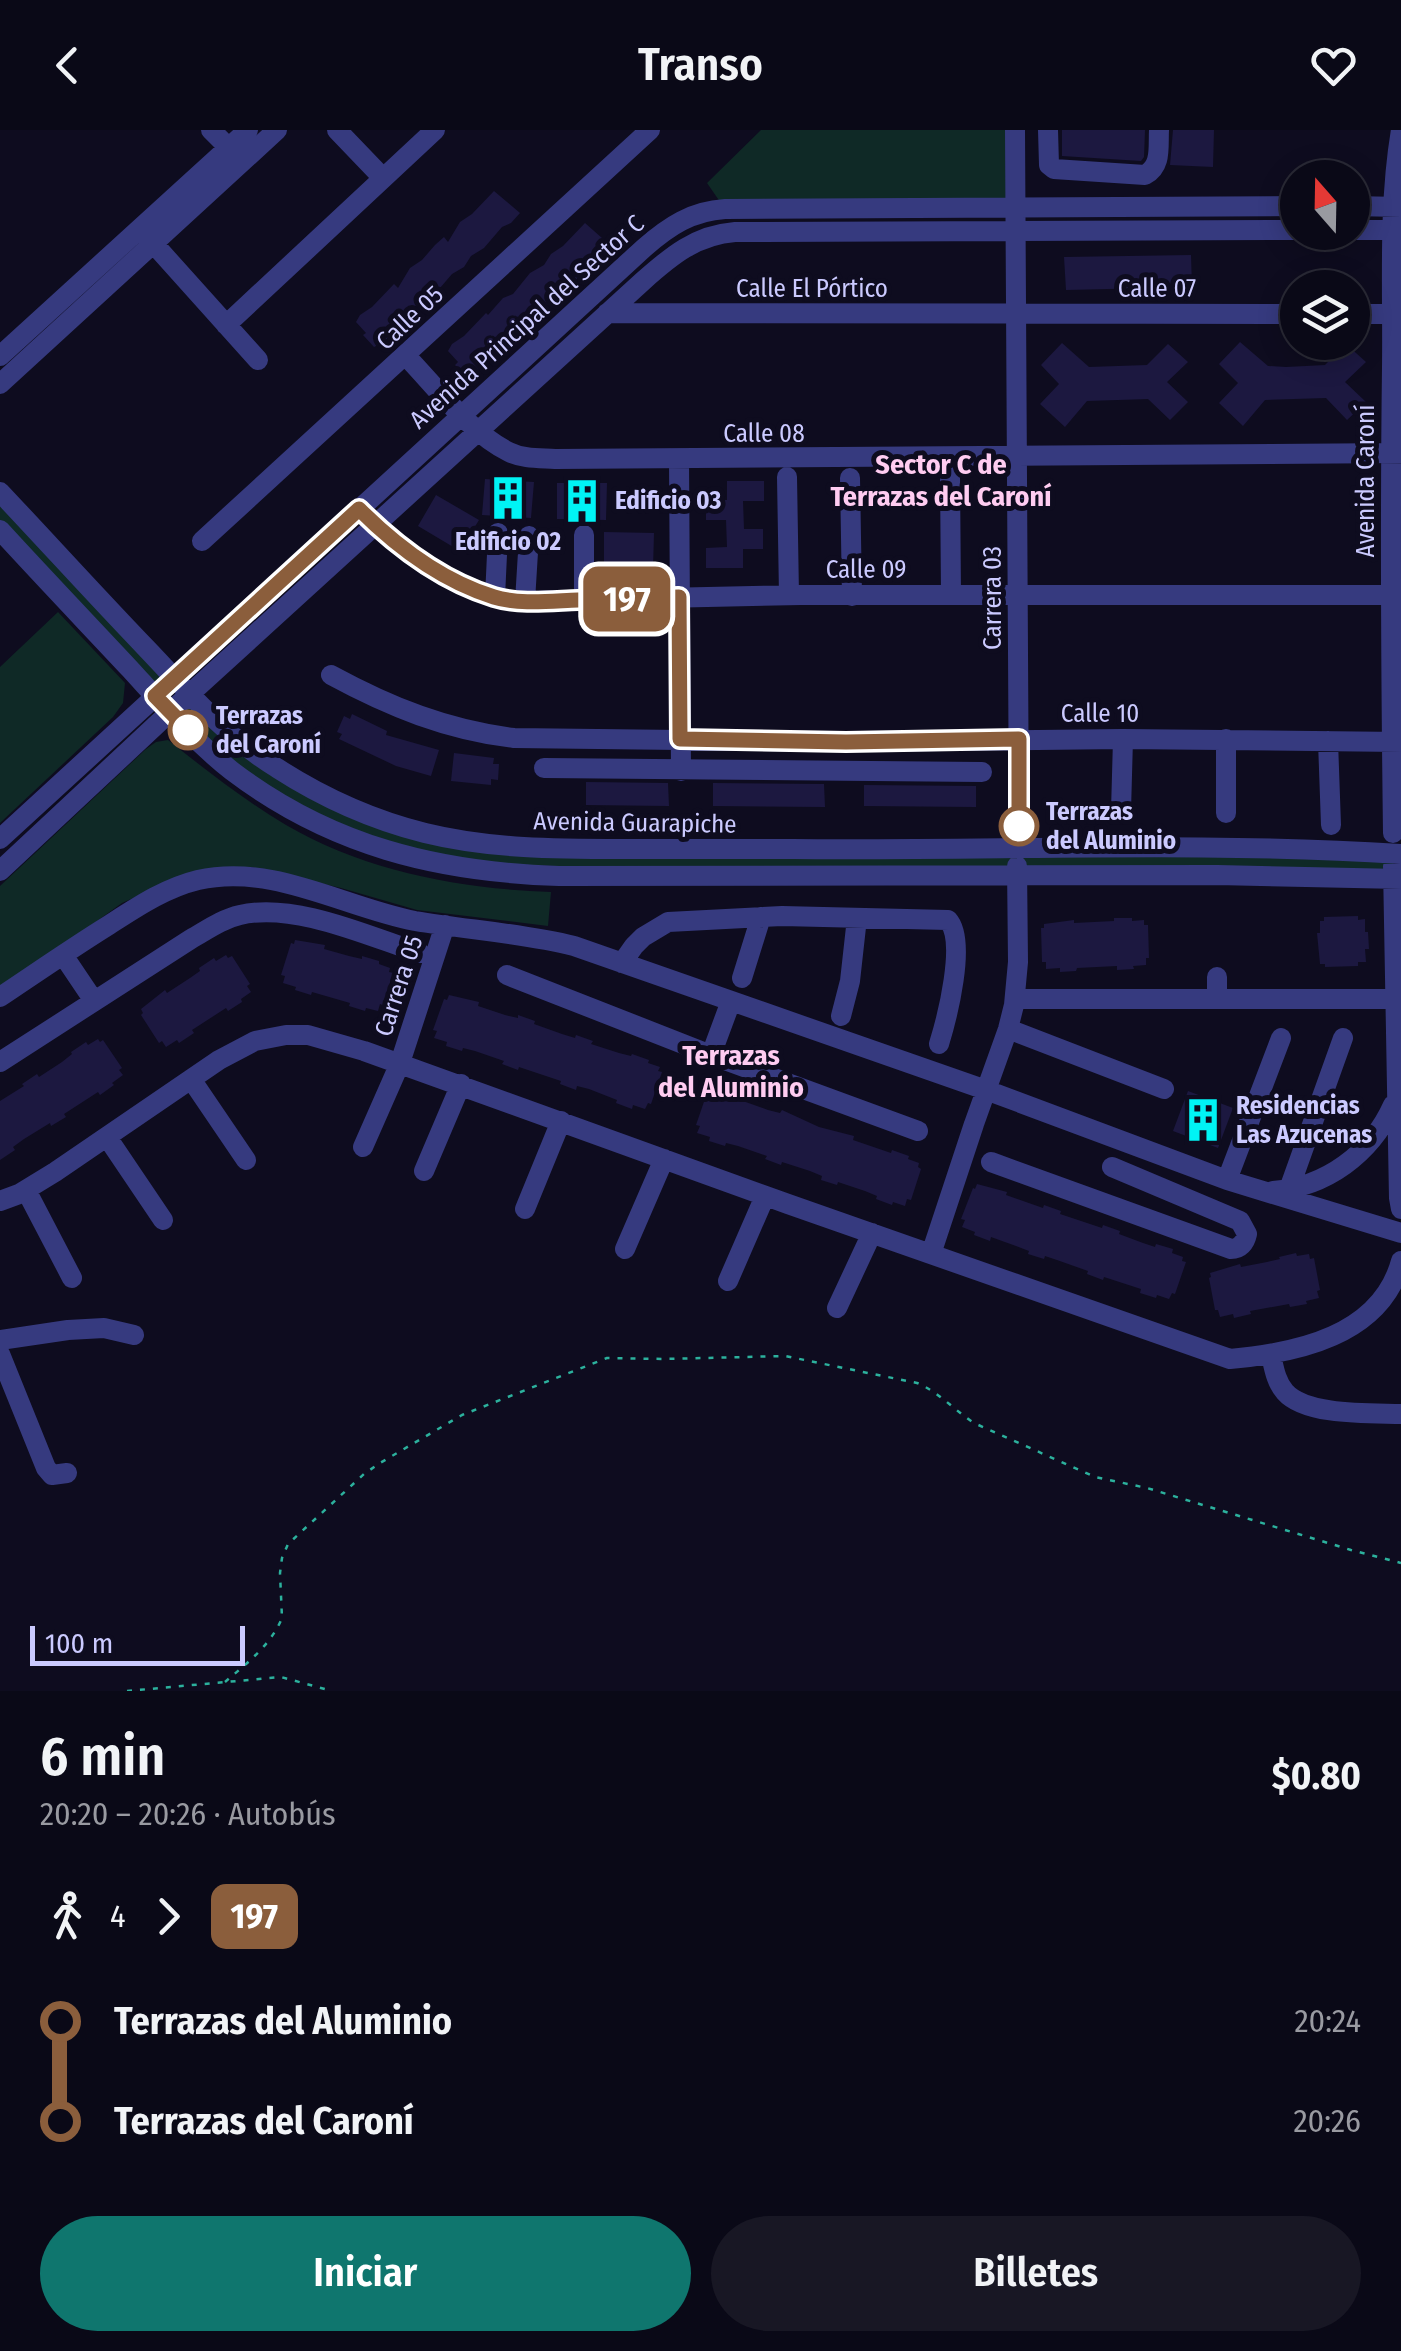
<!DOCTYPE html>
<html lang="es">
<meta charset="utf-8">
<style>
:root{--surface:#0a0917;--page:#181724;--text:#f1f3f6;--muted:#999aa1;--line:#2a2a36;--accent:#0f766e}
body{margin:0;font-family:"Fira Sans Condensed",sans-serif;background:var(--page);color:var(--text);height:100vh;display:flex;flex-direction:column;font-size:38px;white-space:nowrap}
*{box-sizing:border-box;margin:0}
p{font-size:32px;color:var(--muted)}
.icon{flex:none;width:55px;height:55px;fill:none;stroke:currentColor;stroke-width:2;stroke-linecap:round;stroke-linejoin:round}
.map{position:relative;height:1561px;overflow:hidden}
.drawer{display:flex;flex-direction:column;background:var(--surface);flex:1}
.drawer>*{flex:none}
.badge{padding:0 20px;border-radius:15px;font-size:35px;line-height:65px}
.needle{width:65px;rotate:340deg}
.buttons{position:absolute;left:1280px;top:30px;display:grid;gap:20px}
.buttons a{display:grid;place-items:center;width:90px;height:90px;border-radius:50%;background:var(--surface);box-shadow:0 5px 25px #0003,0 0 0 2px var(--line);font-size:50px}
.scale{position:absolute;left:30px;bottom:25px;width:215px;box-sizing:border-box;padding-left:10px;border:5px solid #cbcaff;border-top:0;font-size:28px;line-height:35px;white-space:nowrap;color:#cbcaff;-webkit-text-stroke:8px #0e0c1f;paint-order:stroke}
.map>.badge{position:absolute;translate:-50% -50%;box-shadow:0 0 0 5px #fff}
.legs{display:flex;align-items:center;gap:15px;height:110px;padding:0 40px;font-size:32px}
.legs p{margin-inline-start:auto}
.headline{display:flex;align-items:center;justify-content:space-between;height:170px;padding:0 40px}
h1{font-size:55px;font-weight:600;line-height:75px}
.button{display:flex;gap:20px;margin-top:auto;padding:20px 40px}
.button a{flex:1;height:115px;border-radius:60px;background:var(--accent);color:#fff;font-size:40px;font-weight:600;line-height:115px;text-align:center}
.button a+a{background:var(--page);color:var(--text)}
ul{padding:0 40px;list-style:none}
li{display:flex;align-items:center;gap:35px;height:100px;font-size:38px}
li i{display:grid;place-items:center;width:15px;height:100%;margin:0 12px;background:currentColor}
li i::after{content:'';width:25px;height:25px;margin:-12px;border:8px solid;border-radius:50%;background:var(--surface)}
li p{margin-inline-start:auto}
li:first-child i{background:linear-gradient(#0000 50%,currentColor 0)}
li:last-child i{background:linear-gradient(currentColor 50%,#0000 0)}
header{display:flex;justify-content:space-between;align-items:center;height:130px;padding:0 40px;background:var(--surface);font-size:45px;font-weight:600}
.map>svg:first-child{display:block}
.green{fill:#0f2926}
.building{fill:#1c1840}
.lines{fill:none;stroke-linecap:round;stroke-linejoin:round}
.path{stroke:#2cb19d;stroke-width:2.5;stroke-dasharray:5 8;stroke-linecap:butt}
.minor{stroke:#363a7f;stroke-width:20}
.line-1-casing{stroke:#fff;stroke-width:22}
.line-1{stroke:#8b5e3c;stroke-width:15}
.stop-1-dot{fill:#fff;stroke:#8b5e3c;stroke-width:5}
.labels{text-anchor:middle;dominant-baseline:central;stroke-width:10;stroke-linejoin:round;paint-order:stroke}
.street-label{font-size:25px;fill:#cbcaff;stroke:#0e0c1f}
.poi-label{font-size:25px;font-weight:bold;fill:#cbcaff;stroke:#0e0c1f;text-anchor:start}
.stop-label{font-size:25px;font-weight:bold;fill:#cbcaff;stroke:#0e0c1f;text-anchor:start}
.neighbourhood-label{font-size:28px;font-weight:bold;fill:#ffccf1;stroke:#0e0c1f}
</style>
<header><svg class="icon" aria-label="back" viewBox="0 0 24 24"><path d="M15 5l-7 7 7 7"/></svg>Transo<svg class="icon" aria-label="heart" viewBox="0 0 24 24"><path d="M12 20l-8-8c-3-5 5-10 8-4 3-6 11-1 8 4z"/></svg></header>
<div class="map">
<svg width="1401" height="1561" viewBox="0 0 1401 1561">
<rect width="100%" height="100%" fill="#0e0c1f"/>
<path class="green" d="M 761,0 L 1015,0 L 1017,77 L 725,79 L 707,53 Z
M 0,362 L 174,549 L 155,566 L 0,400 Z
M 58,482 L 125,553 L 123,573 L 113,587 L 0,693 L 0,537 Z
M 190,564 L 277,639 L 450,708 L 1394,724 L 1393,749 L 841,747 L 423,731 L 254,656 L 170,582 Z
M 168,610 C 206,640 244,670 286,695 C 365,741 460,759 551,762 L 548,796 L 417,780 L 341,758 L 251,737 L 187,744 L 122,773 L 0,861 L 0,756 L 146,619 L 156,612 Z"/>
<path class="building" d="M 1062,0 L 1145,0 L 1144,27 L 1141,31 L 1062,26 Z
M 1173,0 L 1214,0 L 1213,37 L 1170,35 Z
M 494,61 L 520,83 L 511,93 L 502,97 L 484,118 L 471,126 L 464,137 L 452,144 L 434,165 L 422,172 L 414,184 L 402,191 L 384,212 L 374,217 L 363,205 L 366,203 L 356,192 L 360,185 L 372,177 L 394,154 L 398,158 L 410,138 L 422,130 L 435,115 L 444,107 L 448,112 L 460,92 L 472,84 Z
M 585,93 L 611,116 L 602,126 L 592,130 L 575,151 L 561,159 L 555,170 L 535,185 L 530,193 L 521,201 L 516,196 L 507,213 L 494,220 L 477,241 L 467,247 L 455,235 L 458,232 L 448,221 L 452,214 L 464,206 L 486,183 L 488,185 L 503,168 L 513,164 L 530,143 L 544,135 L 551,124 L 563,116 Z
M 1191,125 L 1192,157 L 1066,160 L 1064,127 Z
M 1240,212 L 1268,236 L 1286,237 L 1325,235 L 1346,214 L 1366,232 L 1345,252 L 1366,272 L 1347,290 L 1326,268 L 1265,270 L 1243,296 L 1219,273 L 1238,253 L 1219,234 Z
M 1062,213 L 1089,237 L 1147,235 L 1168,214 L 1188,232 L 1167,252 L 1188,272 L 1170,290 L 1148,269 L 1087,271 L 1065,297 L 1040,274 L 1059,254 L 1041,235 Z
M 485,349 L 534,352 L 531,388 L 482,385 Z
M 727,351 L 764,351 L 764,371 L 743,371 L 744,399 L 763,399 L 763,419 L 743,419 L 743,438 L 706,438 L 706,418 L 727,417 L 726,390 L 706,390 L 706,370 L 727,370 Z
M 557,353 L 607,353 L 606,390 L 557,389 Z
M 436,365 L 479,390 L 460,421 L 418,396 Z
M 604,402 L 654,403 L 653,439 L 604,439 Z
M 352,584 L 387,601 L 386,605 L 439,620 L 431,646 L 396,636 L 339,609 L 342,604 L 337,602 L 344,586 L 350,589 Z
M 454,623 L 494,628 L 493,634 L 499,634 L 498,650 L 491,649 L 491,655 L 451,651 Z
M 586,652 L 668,653 L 669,676 L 586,675 Z
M 713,653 L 824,654 L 825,677 L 713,676 Z
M 864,655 L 976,656 L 976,677 L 864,676 Z
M 1358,786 L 1358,790 L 1365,789 L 1365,802 L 1368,802 L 1369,819 L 1365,819 L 1366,832 L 1358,832 L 1358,836 L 1325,837 L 1325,834 L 1320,834 L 1317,803 L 1320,803 L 1320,791 L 1324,791 L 1324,787 Z
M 1114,788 L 1132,788 L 1132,791 L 1144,790 L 1144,795 L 1148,795 L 1149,828 L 1146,828 L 1146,835 L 1133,836 L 1134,839 L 1117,840 L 1117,836 L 1077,838 L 1076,841 L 1060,842 L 1060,838 L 1046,839 L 1046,832 L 1042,832 L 1041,798 L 1044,798 L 1044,794 L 1074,790 L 1074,793 L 1114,791 Z
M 295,810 L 325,815 L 324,819 L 349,826 L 362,829 L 362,826 L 379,831 L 379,834 L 390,838 L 389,842 L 393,843 L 383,875 L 380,874 L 378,881 L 366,878 L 365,881 L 349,876 L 350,873 L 312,862 L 311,865 L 295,860 L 296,857 L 283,853 L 285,846 L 281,845 L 291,813 L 294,814 Z
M 226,825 L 228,828 L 232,826 L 250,854 L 247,856 L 251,862 L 241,869 L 242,872 L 228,881 L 226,878 L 192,900 L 194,903 L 179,913 L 177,910 L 166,917 L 162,911 L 159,913 L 141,885 L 143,883 L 141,879 L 165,860 L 167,863 L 190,848 L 200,841 L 199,838 L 214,828 L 216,831 Z
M 449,865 L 479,872 L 478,876 L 505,885 L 518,888 L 518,885 L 535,891 L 534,894 L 562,904 L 575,908 L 576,905 L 593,911 L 591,914 L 619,923 L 631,926 L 632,924 L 649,930 L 648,933 L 660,937 L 658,941 L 662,942 L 651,974 L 648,973 L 645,979 L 633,975 L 632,979 L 616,973 L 617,970 L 589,959 L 577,956 L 576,960 L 560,954 L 561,951 L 519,937 L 518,940 L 502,934 L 504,931 L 475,921 L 463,918 L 462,921 L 446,916 L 447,912 L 434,908 L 437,901 L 433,900 L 444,869 L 447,870 Z
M 98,909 L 100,912 L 103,910 L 122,938 L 119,940 L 123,945 L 112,953 L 114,955 L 100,965 L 98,962 L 64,984 L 66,987 L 51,996 L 50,993 L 24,1009 L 13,1017 L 15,1020 L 0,1030 L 0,971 L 24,956 L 22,954 L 37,944 L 39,947 L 62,932 L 72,924 L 71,922 L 86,912 L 88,915 Z
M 712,960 L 742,967 L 740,970 L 768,980 L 780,983 L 782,980 L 819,997 L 854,1006 L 853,1010 L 891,1023 L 892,1020 L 909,1026 L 908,1029 L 919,1033 L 918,1037 L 921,1039 L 911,1070 L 907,1069 L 905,1076 L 893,1072 L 892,1075 L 876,1069 L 877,1066 L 865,1061 L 838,1052 L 837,1055 L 821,1050 L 822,1046 L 810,1041 L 782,1032 L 781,1035 L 765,1029 L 767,1026 L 738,1016 L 726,1013 L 725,1016 L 709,1011 L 710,1007 L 697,1003 L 700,996 L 696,995 L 707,963 L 710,964 Z
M 1188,961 L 1233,978 L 1218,1018 L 1173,1001 Z
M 977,1054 L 1007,1062 L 1006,1065 L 1043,1078 L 1044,1075 L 1061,1081 L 1060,1084 L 1102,1098 L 1103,1095 L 1120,1101 L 1119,1104 L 1143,1113 L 1155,1117 L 1156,1114 L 1173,1119 L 1172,1123 L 1183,1127 L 1182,1131 L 1186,1132 L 1175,1164 L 1172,1163 L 1169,1169 L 1157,1165 L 1156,1168 L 1140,1163 L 1141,1159 L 1104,1147 L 1103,1150 L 1087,1144 L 1088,1141 L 1057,1130 L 1045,1126 L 1044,1129 L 1028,1124 L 1029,1121 L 1016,1116 L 991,1107 L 990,1111 L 974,1105 L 975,1102 L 962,1097 L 965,1090 L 961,1089 L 973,1058 L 975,1059 Z
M 1296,1123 L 1297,1126 L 1309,1124 L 1310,1129 L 1314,1128 L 1320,1160 L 1317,1161 L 1319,1168 L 1306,1171 L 1307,1174 L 1290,1177 L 1289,1174 L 1250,1181 L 1251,1184 L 1234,1188 L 1233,1184 L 1220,1187 L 1218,1180 L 1215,1180 L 1209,1148 L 1211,1147 L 1210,1143 L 1240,1134 L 1241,1137 L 1267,1132 L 1280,1129 L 1279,1127 Z"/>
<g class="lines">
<path class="path" d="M 225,1552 C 246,1534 271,1515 282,1488 L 280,1443 L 282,1428 L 288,1414 L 364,1344 L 380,1333 L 462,1285 L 607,1228 L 664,1229 L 785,1226 L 917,1253 C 939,1262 954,1280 974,1293 L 1095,1347 L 1147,1358 L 1351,1420 L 1401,1433
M 127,1561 L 281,1547 L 332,1561"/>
<path class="minor" d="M 211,0 L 229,18
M 337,0 L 383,48
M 1015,0 L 1019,697
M 1048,0 L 1049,35 L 1054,39 L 1145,45 C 1162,36 1158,17 1159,0
M 1352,76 L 1401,77
M 1352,100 L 1401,100
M 144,103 L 258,230
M 607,183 L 1298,184
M 1352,184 L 1393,184
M 226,195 L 435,0
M 0,226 L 248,0
M 406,226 C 435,256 471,304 509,322 C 523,329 539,328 555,329 L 1401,323
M 0,254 L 277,0
M 679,329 L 681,641
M 950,346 L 951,465
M 787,347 L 789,465
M 850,348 L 852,466
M 0,362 C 49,414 97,467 147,519 C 188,562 226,607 277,638 C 322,667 373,690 425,703 C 490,719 557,719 624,719 C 680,719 737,719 793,719 C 996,721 1199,711 1401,724
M 368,388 C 402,422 447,453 494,467 C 504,470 515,470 525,471 L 801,465 L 1401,465
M 0,400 C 43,447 87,493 130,539 C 162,574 194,611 232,641 C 331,716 437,742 559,746 L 1217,745 L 1401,749
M 202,411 L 650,0
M 495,467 L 498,403
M 584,470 L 584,405
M 525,471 L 529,406
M 331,545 C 390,577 447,600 514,608 L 846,612 L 1123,609 L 1401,612
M 1226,609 L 1226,683
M 1328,611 L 1331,695
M 544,638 L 982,642
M 1121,681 L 1123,609
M 1393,703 C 1391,547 1390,392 1392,237 C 1393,158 1388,77 1401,0
M 0,709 L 644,118 C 669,96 692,81 725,79 L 1298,76
M 1393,736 L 1399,1068 L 1401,1079
M 0,741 L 170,582 L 643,151 C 671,126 696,105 735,102 L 1298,100
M 63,825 L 94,871
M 622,833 L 634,816 L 643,807 L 668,792 L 782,786 L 948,790 C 967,811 947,888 939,914
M 507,845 L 711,925 L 918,1001
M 1217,847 L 1217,869
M 742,848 L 761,787
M 0,867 C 36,843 72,818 109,795 C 137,777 165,758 198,750 C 273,733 343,777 415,791 C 468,800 521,803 574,816 L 986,960 L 1227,1050 L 1401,1103
M 1015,869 L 1401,869
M 841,886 L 850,851 L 857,788
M 1008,899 L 1164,959
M 711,925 L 731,871
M 0,932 L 191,809 C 207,800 222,789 240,785 C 294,772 368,806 420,823
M 191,949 L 246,1030
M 107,1007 L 163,1090
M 363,1017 L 400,933 L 445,795
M 991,1032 L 1231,1119 C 1240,1119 1245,1113 1247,1104 L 1240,1091 L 1112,1037
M 424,1041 L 461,954
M 1227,1050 L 1281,908
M 1289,1059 L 1343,908
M 26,1060 L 72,1148
M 1273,1061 C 1326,1057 1371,1024 1393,975
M 0,1071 L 19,1064 L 55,1042 L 219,930 L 255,911 L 286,905 L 308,905 L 364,921 L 788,1074 L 1230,1229 C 1296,1223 1381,1206 1401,1131
M 525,1079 L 561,991
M 625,1119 L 664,1029
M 931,1124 L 974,994 L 1008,899 L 1014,875 L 1018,832 L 1017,736
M 728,1151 L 765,1066
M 837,1178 L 872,1103
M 0,1210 L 68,1200 L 104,1198 L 134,1205
M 0,1224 L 46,1338 L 52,1345 L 67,1343
M 1271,1225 C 1274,1238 1276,1252 1285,1262 C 1306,1286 1371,1283 1401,1284"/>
</g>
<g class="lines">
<g class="line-1-casing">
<path id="line-1" d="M 188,600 L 155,566 L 359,379 C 397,417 442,451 494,467 C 520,475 551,471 578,470 C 612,469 645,468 679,467 L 680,609 L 846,612 L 1019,609 L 1019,696"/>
</g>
<use href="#line-1" class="line-1"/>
</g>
<defs>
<g id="building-bare" transform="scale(3.45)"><path d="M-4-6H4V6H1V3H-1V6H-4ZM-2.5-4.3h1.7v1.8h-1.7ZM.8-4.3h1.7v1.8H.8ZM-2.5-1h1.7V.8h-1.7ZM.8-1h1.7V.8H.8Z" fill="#00f3f5" stroke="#0e0c1f" stroke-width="2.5" paint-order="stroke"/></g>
</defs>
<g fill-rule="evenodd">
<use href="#building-bare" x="508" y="368"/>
<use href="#building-bare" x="582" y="371"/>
<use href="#building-bare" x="1203" y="990"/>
</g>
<g class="stop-1-dot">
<circle cx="188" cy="600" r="18"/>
<circle cx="1019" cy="696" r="18"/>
</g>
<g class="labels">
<g class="street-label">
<text x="812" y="159">Calle El Pórtico</text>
<text x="1157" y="159">Calle 07</text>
<text transform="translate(410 188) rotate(-43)">Calle 05</text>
<text transform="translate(527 192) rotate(-42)">Avenida Principal del Sector C</text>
<text x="764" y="304">Calle 08</text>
<text transform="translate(1366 351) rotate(-90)">Avenida Caroní</text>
<text x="866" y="440">Calle 09</text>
<text transform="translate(993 468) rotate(-90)">Carrera 03</text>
<text x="1100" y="584">Calle 10</text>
<text transform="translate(635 693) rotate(1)">Avenida Guarapiche</text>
<text transform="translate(399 856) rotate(-72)">Carrera 05</text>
</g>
<g class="poi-label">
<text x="615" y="371">Edificio 03</text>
<text x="508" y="412" text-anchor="middle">Edificio 02</text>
<text x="1236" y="976">Residencias<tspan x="1236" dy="29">Las Azucenas</tspan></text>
</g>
<g class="stop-label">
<text x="216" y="586">Terrazas<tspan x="216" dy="29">del Caroní</tspan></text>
<text x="1046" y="682">Terrazas<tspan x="1046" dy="29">del Aluminio</tspan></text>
</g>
<g class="neighbourhood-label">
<text x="941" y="334">Sector C de<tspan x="941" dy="32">Terrazas del Caroní</tspan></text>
<text x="731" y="925">Terrazas<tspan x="731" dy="32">del Aluminio</tspan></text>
</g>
</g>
</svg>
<div class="buttons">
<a><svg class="needle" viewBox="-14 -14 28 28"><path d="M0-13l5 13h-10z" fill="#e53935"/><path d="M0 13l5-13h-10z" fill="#999aa1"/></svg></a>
<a><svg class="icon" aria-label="layers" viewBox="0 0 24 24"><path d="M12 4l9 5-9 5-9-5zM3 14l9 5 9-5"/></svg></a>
</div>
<div class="scale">100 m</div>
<b class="badge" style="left:627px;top:469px;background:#8b5e3c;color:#fff">197</b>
</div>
<section class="drawer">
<div class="headline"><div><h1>6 min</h1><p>20:20 – 20:26 · Autobús</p></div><b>$0.80</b></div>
<div class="legs"><svg class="icon" aria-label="walk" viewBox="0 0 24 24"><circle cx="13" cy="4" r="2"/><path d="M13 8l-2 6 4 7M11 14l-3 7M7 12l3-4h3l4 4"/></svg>4<svg class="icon" aria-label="forward" viewBox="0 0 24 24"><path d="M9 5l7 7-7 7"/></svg><b class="badge" style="background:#8b5e3c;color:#fff">197</b></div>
<ul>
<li><i style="color:#8b5e3c"></i><b>Terrazas del Aluminio</b><p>20:24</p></li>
<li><i style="color:#8b5e3c"></i><b>Terrazas del Caroní</b><p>20:26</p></li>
</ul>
<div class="button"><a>Iniciar</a><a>Billetes</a></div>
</section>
